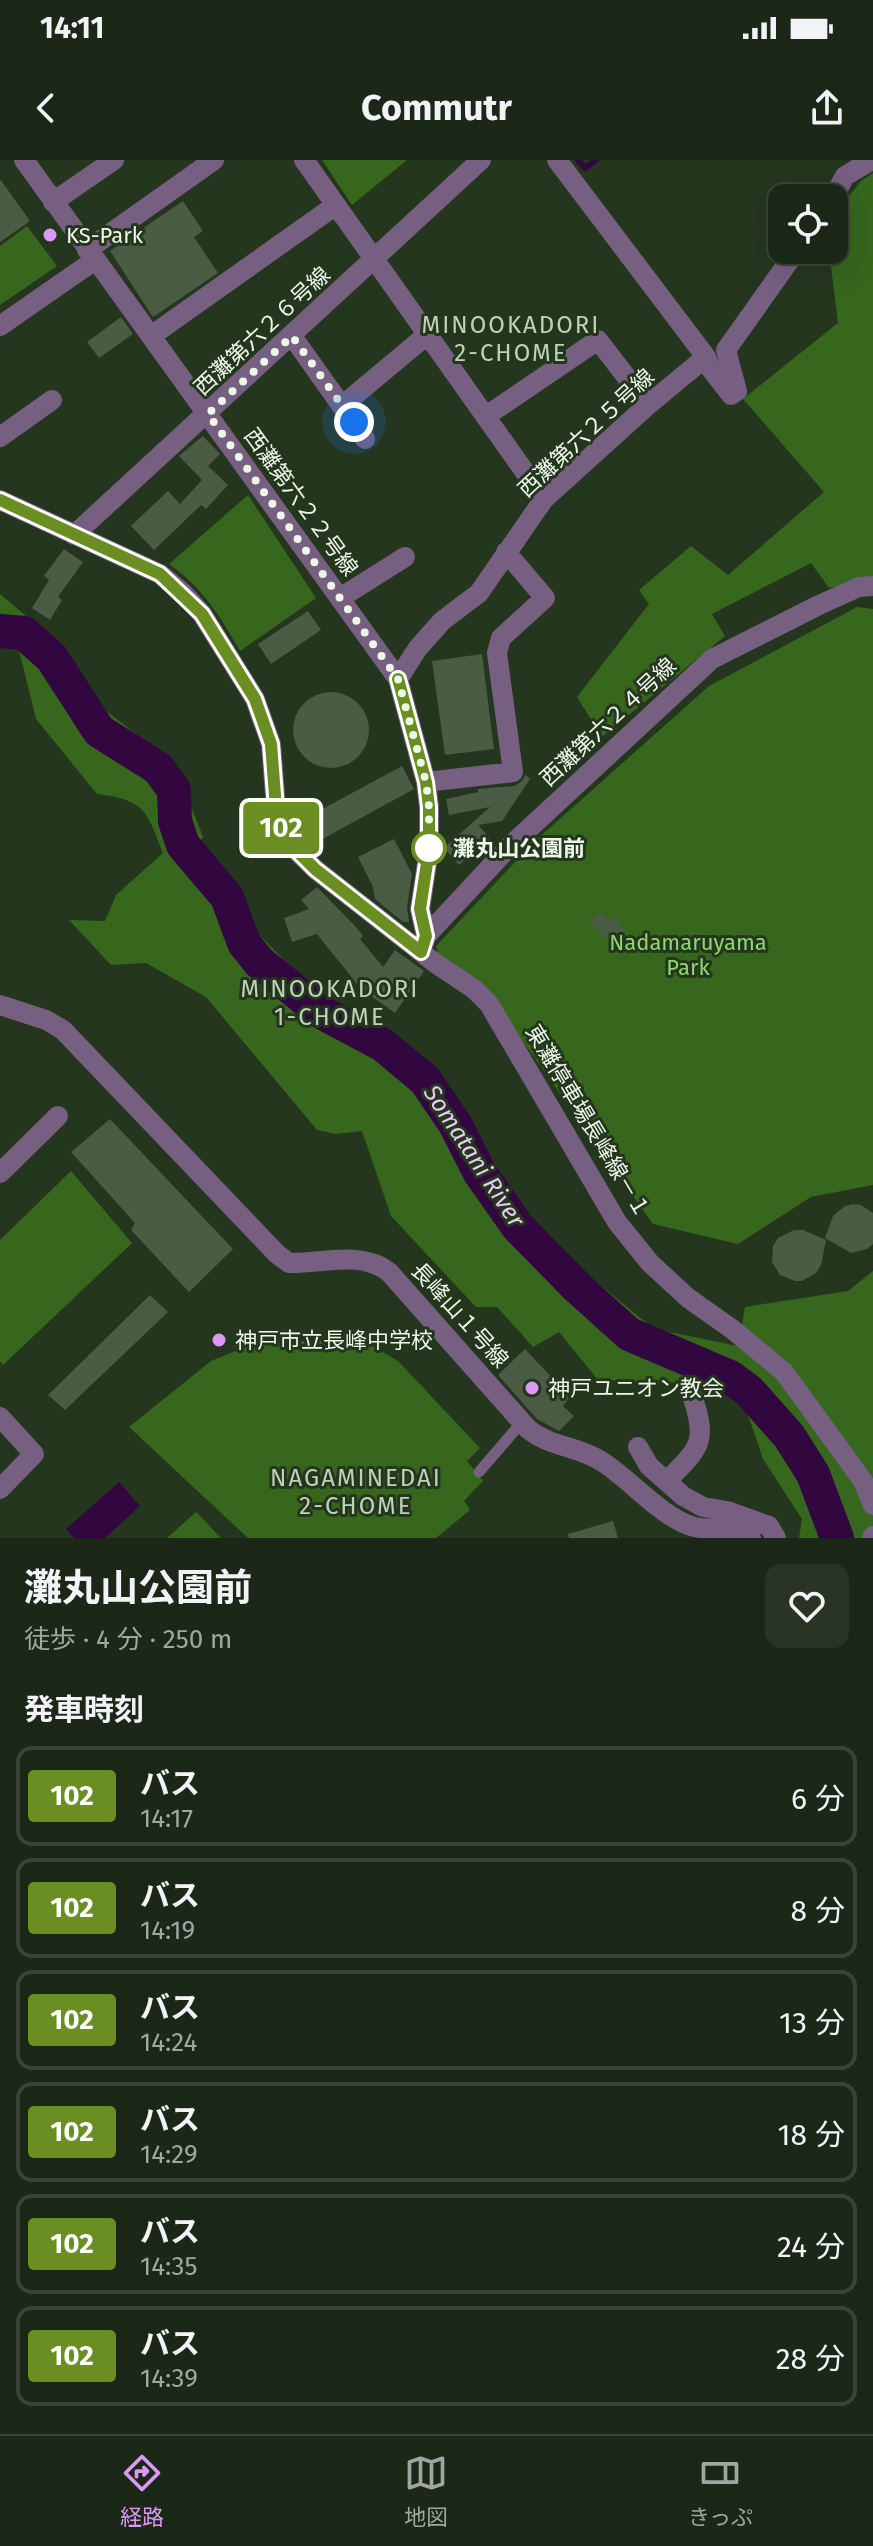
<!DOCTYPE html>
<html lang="ja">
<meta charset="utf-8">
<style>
:root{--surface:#1c2817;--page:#293424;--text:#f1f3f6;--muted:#a0a6a1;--line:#3a4436;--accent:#db99f5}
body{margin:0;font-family:"Fira Sans","Noto Sans JP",sans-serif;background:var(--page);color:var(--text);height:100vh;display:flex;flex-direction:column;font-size:30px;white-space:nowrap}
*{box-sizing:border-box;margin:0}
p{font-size:26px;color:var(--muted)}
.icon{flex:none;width:44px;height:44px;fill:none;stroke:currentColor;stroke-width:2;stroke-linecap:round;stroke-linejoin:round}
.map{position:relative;height:1378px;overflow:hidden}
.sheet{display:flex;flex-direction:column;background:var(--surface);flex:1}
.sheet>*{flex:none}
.badge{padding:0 16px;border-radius:6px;font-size:28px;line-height:52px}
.tools{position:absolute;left:768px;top:24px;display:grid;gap:16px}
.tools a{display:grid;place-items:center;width:80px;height:80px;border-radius:16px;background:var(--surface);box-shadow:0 8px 32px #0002,0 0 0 2px var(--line);font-size:40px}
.you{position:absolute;width:40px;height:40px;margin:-20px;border:6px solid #fff;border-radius:50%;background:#1a73e8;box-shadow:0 0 0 12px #1a73e833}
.map>.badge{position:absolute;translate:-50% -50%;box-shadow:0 0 0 4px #fff}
h2{padding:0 24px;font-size:30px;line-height:72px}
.round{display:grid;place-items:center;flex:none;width:84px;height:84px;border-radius:16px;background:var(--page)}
.overview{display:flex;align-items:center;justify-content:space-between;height:136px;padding:0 24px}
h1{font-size:38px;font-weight:700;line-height:60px}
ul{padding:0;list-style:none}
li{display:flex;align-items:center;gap:24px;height:100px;margin:0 16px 12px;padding:0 8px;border:4px solid var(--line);border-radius:16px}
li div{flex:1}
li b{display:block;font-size:30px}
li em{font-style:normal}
li .badge{min-width:88px;font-weight:700;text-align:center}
.status{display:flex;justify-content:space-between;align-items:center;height:56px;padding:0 40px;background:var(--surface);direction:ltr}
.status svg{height:22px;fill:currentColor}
header{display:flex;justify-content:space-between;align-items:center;height:104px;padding:0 24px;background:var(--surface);font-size:36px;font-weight:700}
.tabs{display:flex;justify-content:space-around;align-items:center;height:112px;border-top:2px solid var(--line);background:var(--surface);font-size:22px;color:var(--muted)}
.tabs a{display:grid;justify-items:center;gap:4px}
.tabs .on{color:var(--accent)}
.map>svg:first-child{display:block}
.green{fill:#36671d}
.water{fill:#320740}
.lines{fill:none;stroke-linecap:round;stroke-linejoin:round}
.stream{stroke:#320740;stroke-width:6}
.river{stroke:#320740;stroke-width:34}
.building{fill:#4a5c43}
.lane{stroke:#765f80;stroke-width:11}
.street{stroke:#765f80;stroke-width:20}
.line-casing{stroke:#fff;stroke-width:18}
.line{stroke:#6b8e23;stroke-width:12}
.walk{stroke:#ecf7e8;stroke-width:8;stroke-dasharray:0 14.4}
.poi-dot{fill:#db99f5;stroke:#25361f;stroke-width:3}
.stop-dot{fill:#fff;stroke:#6b8e23;stroke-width:4}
.labels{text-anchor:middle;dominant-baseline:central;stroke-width:6;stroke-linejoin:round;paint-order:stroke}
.poi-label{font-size:22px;fill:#ecf7e8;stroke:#25361f;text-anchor:start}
.street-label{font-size:22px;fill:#ecf7e8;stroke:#25361f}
.stop-label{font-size:22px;font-weight:bold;fill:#ecf7e8;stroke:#25361f;text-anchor:start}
.park-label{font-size:22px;fill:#8ed86d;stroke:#25361f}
.neighbourhood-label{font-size:24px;letter-spacing:2px;fill:#bdd2b6;stroke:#25361f}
.water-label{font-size:24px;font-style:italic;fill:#e6caf3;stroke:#25361f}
</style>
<div class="status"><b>14:11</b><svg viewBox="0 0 49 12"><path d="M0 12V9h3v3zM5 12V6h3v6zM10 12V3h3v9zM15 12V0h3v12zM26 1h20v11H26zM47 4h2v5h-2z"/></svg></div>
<header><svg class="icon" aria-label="back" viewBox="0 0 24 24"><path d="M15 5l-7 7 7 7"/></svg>Commutr<svg class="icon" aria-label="share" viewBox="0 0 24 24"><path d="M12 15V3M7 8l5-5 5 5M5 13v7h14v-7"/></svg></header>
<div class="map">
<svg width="873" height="1378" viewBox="0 0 873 1378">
<rect width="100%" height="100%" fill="#25361f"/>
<path class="green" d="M 322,0 L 407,0 L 352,45 Z
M 873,13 L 873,419 L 829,428 L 811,403 L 712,454 L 725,476 L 602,577 L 577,537 L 649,444 L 639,430 L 691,386 L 728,415 L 824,332 L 743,239 L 838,163 L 829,90 L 834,90 L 834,55 L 861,21 Z
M 27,66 L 57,106 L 0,145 L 0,86 Z
M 248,335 L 316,438 L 240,491 C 220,456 202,427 169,404 Z
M 0,434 L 66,490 L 99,545 L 175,605 L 203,677 L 187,704 L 206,729 L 213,727 L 311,828 L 395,880 L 424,904 L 515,1050 L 584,1112 L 654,1169 L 738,1186 L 745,1147 L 848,1131 L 873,1111 L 873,1378 L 799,1378 L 802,1359 L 763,1299 L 734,1214 L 683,1223 L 598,1220 L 559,1172 L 533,1187 L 497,1147 L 476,1147 L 391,1056 L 362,971 L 336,974 L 317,970 L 206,837 L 146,803 L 111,805 L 69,760 L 105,761 L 116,735 L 163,693 C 147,651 145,640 97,634 L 36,559 L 17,482 L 3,461 L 0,461 Z
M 857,447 L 873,449 L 873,1025 L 811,1037 L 738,1084 L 653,1064 L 502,852 L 438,795 L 436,786 L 535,681 L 709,526 Z
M 71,1011 L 132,1083 L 3,1205 L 0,1201 L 0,1080 Z
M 359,1178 L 398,1201 L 480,1288 L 467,1301 L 483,1321 L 464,1341 L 470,1350 L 436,1378 L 248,1378 L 129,1267 L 211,1201 L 253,1184 Z
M 196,1352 L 221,1378 L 167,1378 Z"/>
<path class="water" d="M 119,1322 L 140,1346 L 105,1378 L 74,1378 L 66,1369 Z"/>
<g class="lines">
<path class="stream" d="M 578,0 L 585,8 L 596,0"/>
<path class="river" d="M 0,471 L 24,473 L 52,498 L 99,571 L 158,608 L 174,630 L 175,661 L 183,685 L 227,737 L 244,783 L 259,802 L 321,852 L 383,885 L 425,920 L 455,964 L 480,1013 L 518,1067 L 578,1128 L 629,1174 L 730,1217 L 749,1231 L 789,1276 L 813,1314 L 837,1378"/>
</g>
<path class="building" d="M 0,19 L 30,61 L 0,82 Z
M 183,41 L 203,71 L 194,77 L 218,113 L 153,157 L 110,91 Z
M 121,157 L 133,174 L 99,198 L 87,182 Z
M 203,276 L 220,294 L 208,306 L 228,325 L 206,349 L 201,345 L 154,390 L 131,366 L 168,331 L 180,344 L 202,320 L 179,296 Z
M 64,389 L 83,402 L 58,437 L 62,440 L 50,460 L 32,448 L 49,420 L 44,416 Z
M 308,451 L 321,470 L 271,504 L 258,484 Z
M 482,494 L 494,589 L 445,595 L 432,501 Z
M293 570a38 38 0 1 1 76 0a38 38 0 1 1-76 0Z
M 402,606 L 414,629 L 317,682 L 304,659 Z
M 526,615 L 530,619 L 502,661 L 478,665 L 490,678 L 459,705 L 444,688 L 490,647 L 449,655 L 446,639 L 478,632 L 478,629 L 514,626 L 521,622 Z
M 394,679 L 412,714 L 407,747 L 409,762 L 403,762 L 375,739 L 373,727 L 358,697 Z
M 317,727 L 355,766 L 363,776 L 360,779 L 383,807 L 395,790 L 424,811 L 395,853 L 361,829 L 317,774 L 292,782 L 284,758 L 309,749 L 301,740 Z
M 600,752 L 609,760 L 613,756 L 626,773 L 613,786 L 589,763 Z
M 110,959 L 233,1089 L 189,1132 L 131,1070 L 135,1063 L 71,992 Z
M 853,1044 L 861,1045 L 873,1053 L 873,1084 L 867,1089 L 851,1093 L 825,1078 L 833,1056 L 845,1046 Z
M 794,1070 L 803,1070 L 826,1080 L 821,1105 L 816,1113 L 802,1121 L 795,1121 L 780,1115 L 772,1102 L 773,1086 L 778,1078 Z
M 150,1135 L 168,1152 L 65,1250 L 48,1235 Z
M 525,1189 L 570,1237 L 563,1246 L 574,1256 L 559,1271 L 537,1259 L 498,1215 Z
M 613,1361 L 618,1378 L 569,1378 L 568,1374 Z"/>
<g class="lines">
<path class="lane" d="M 479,1312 L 522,1262"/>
<path class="street" d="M 24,0 L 398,519 L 426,622 L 429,647 L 429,690 L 420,749 L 426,776
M 304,0 L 544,339
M 557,0 L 706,197 L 711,209 L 731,235 L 737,231 L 726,190 L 797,90
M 845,16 L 872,0
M 833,38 L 845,16
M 53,42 L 114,0
M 87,90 L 214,0
M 0,166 L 95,100
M 151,176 L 336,45
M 292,176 L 365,279
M 343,245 L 428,174
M 486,256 L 598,180 L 648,245
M 0,277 L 52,240
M 0,340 L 160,414 L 183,433 L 202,454 L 255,539 L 271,584 L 277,661 L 288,682 L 315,709 L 435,803 L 474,829 L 489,844 L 617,1062 L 650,1103 L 688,1138 L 732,1169 L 784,1212 L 863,1321 L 873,1345
M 74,375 L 481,0
M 340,438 L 405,397
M 398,519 L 418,488 L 442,461 L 479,433 L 544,339 L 648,245 L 706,197
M 426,622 L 513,612 L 497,493 L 501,478 L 545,438 L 506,392
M 424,783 L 426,776 L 508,688 L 712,499 L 819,445 L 859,427 L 873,426
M 0,845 L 46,860 L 63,870 L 277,1094 L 289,1103 C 322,1104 361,1090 389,1112 L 528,1269 C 550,1287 578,1286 601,1301 C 629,1318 660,1356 691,1366 C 712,1373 725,1362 751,1378
M 0,1013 L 58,956
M 0,1257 L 34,1294 L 0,1329
M 638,1287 L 649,1306 L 683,1336 L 703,1347 L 727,1351 L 769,1366 L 776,1378
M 667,1321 C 700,1287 708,1283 692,1235
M 872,1378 L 873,1376"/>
</g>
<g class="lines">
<g class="line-casing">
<path id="line" d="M 0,340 L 160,414 L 202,454 L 255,539 L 271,584 L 277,661 L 288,682 L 315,709 L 421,792 L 426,776 L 420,749 L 429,690 L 429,647 L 426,622 L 398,519"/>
</g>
<use href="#line" class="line"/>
<path class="walk" d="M 354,262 L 292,176 L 208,254 L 398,519 L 426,622 L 429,647 L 429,690 L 429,688"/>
</g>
<g class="poi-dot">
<circle cx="50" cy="75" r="8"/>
<circle cx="219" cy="1180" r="8"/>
<circle cx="532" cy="1228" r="8"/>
</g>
<circle class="stop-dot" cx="429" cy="688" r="16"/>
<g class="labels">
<g class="poi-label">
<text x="66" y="75">KS-Park</text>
<text x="235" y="1180">神戸市立長峰中学校</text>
<text x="548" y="1228">神戸ユニオン教会</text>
</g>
<g class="street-label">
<text transform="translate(262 171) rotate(-43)">西灘第六２６号線</text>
<text transform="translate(586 273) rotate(-43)">西灘第六２５号線</text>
<text transform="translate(301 342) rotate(54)">西灘第六２２号線</text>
<text transform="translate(608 562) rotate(-43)">西灘第六２４号線</text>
<text transform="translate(588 961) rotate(59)">東灘停車場長峰線－１</text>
<text transform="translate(460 1155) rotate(48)">長峰山１号線</text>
</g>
<g class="stop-label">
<text x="453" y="688">灘丸山公園前</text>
</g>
<g class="park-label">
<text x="688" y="782">Nadamaruyama<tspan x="688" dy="25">Park</tspan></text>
</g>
<g class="neighbourhood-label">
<text x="511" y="165">MINOOKADORI<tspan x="511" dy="28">2-CHOME</tspan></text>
<text x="330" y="829">MINOOKADORI<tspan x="330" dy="28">1-CHOME</tspan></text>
<text x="356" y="1318">NAGAMINEDAI<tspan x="356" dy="28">2-CHOME</tspan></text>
</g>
<g class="water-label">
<text transform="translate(474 996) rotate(57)">Somatani River</text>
</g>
</g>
</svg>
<div class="tools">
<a><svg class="icon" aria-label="locate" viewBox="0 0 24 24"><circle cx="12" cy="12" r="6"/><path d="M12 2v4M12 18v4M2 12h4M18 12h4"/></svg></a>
</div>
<div class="you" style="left:354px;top:262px"></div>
<b class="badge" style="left:281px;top:668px;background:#6b8e23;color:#fff">102</b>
</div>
<section class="sheet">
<div class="overview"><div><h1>灘丸山公園前</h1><p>徒歩 · 4 分 · 250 m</p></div><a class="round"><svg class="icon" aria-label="heart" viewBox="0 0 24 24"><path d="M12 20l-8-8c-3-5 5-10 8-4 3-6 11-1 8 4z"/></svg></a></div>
<h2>発車時刻</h2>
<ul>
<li><span class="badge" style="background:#6b8e23;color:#fff">102</span><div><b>バス</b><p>14:17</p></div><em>6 分</em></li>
<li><span class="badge" style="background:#6b8e23;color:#fff">102</span><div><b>バス</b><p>14:19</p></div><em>8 分</em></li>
<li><span class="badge" style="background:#6b8e23;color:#fff">102</span><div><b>バス</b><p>14:24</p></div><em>13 分</em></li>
<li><span class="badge" style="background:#6b8e23;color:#fff">102</span><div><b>バス</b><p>14:29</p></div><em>18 分</em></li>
<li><span class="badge" style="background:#6b8e23;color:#fff">102</span><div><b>バス</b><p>14:35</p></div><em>24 分</em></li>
<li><span class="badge" style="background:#6b8e23;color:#fff">102</span><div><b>バス</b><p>14:39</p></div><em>28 分</em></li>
</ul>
</section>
<nav class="tabs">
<a class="on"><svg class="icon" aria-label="directions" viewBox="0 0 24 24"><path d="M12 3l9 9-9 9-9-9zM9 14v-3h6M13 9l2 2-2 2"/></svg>経路</a>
<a><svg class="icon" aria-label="map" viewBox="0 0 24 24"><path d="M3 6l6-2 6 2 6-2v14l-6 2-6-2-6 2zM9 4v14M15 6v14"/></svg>地図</a>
<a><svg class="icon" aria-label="tickets" viewBox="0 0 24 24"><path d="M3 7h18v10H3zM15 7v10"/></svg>きっぷ</a>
</nav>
